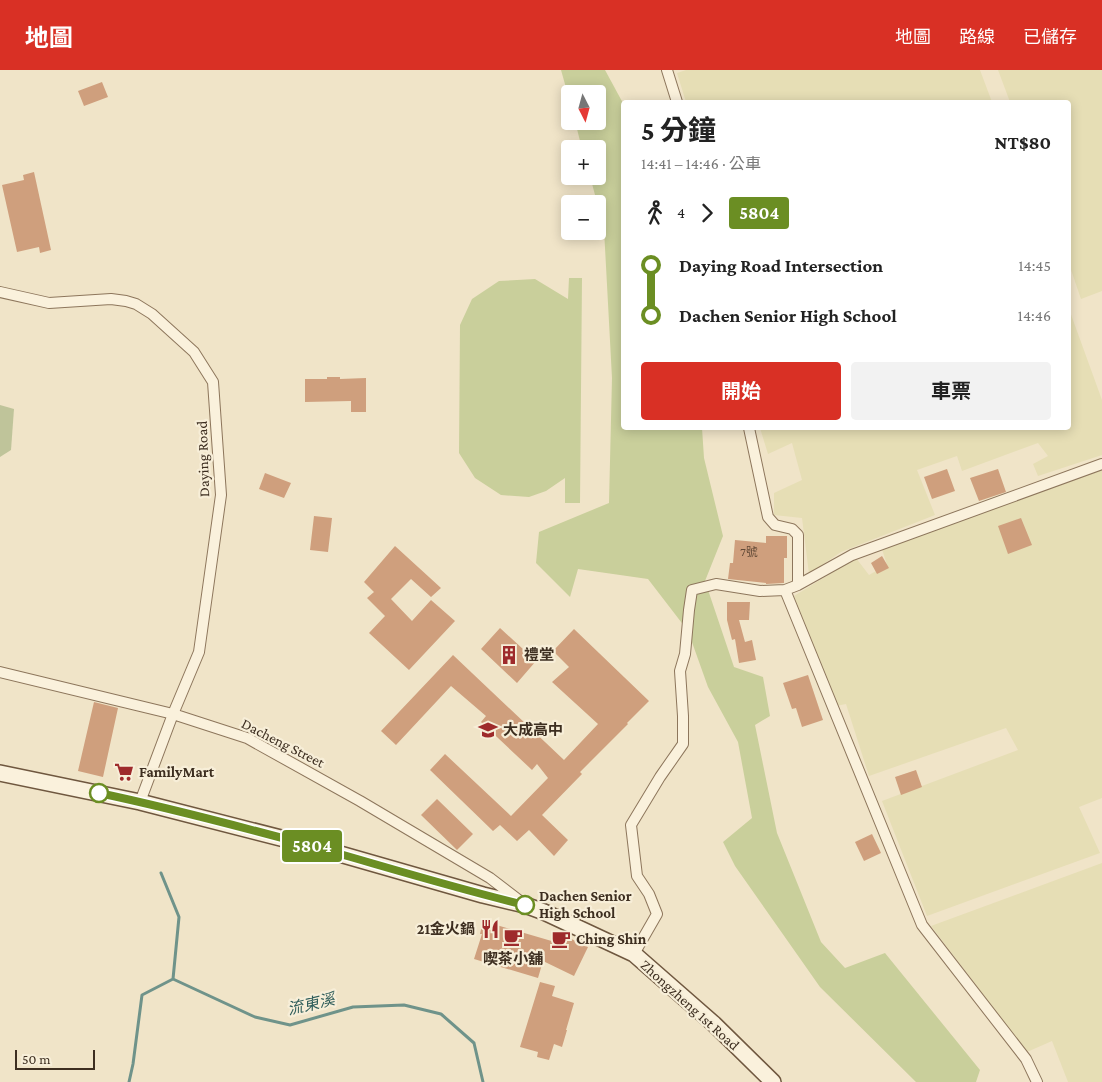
<!DOCTYPE html>
<html lang="zh-TW">
<meta charset="utf-8">
<style>
:root{--surface:#fff;--page:#f2f2f2;--text:#222;--muted:#767676;--accent:#d93025}
body{margin:0;font-family:"Crimson Pro","Noto Sans TC",serif;background:var(--page);color:var(--text);height:100vh;display:flex;flex-direction:column;font-size:19px;white-space:nowrap}
*{box-sizing:border-box;margin:0}
p{font-size:16px;color:var(--muted)}
.icon{flex:none;width:28px;height:28px;fill:none;stroke:currentColor;stroke-width:2;stroke-linecap:round;stroke-linejoin:round}
.map{position:relative;flex:1;overflow:hidden}
.side{position:absolute;left:621px;top:30px;width:450px;height:330px;display:flex;flex-direction:column;background:var(--surface);border-radius:5px;box-shadow:0 2px 12px #0003}
.side>*{flex:none}
.badge{padding:0 10px;border-radius:4px;font-size:18px;line-height:32px}
.needle{width:32px;rotate:174deg}
.controls{position:absolute;left:561px;top:15px;display:grid;gap:10px}
.controls a{display:grid;place-items:center;width:45px;height:45px;border-radius:5px;background:var(--surface);box-shadow:0 2px 12px #0003;font-size:25px}
.scale{position:absolute;left:15px;bottom:12px;width:80px;box-sizing:border-box;padding-left:5px;border:2px solid #3d2e20;border-top:0;font-size:14px;line-height:18px;white-space:nowrap;color:#3d2e20;-webkit-text-stroke:4px #f7eed8;paint-order:stroke}
.map>.badge{position:absolute;translate:-50% -50%;box-shadow:0 0 0 2px #fff}
.legs{display:flex;align-items:center;gap:8px;height:55px;padding:0 20px;font-size:16px}
.legs p{margin-inline-start:auto}
.head{display:flex;align-items:center;justify-content:space-between;height:85px;padding:0 20px}
h1{font-size:28px;font-weight:700;line-height:38px}
.cta{display:flex;gap:10px;margin-top:auto;padding:10px 20px}
.cta a{flex:1;height:58px;border-radius:5px;background:var(--accent);color:#fff;font-size:20px;font-weight:700;line-height:58px;text-align:center}
.cta a+a{background:var(--page);color:var(--text)}
ul{padding:0 20px;list-style:none}
li{display:flex;align-items:center;gap:18px;height:50px;font-size:19px}
li i{display:grid;place-items:center;width:8px;height:100%;margin:0 6px;background:currentColor}
li i::after{content:'';width:12px;height:12px;margin:-6px;border:4px solid;border-radius:50%;background:var(--surface)}
li p{margin-inline-start:auto}
li:first-child i{background:linear-gradient(#0000 50%,currentColor 0)}
li:last-child i{background:linear-gradient(currentColor 50%,#0000 0)}
header{display:flex;align-items:center;gap:30px;box-sizing:border-box;height:70px;padding:0 25px;background:var(--accent);color:#fff}
header strong{font-size:24px}
nav{display:flex;gap:28px;margin-inline-start:auto;font-size:18px}
.map>svg:first-child{display:block}
.farmland{fill:#e6deb5}
.green{fill:#c9cf9b}
.cemetery{fill:#bfc49a}
.lines{fill:none;stroke-linecap:round;stroke-linejoin:round}
.stream{stroke:#6f938a;stroke-width:3}
.building{fill:#cf9f7d}
.minor-casing{stroke:#8d765c;stroke-width:12}
.secondary-casing{stroke:#6f573f;stroke-width:18}
.minor{stroke:#faf1dc;stroke-width:10}
.secondary{stroke:#faf1dc;stroke-width:15}
.line-1-casing{stroke:#fff;stroke-width:11}
.line-1{stroke:#6b8e23;stroke-width:8}
.stop-1-dot{fill:#fff;stroke:#6b8e23;stroke-width:2.5}
.labels{text-anchor:middle;dominant-baseline:central;stroke-width:4.5;stroke-linejoin:round;paint-order:stroke}
.number-label{font-size:12px;fill:#624a37}
.street-label{font-size:15px;fill:#3d2e20;stroke:#f7eed8}
.poi-label{font-size:15px;font-weight:bold;fill:#3d2e20;stroke:#f7eed8;text-anchor:start}
.stop-label{font-size:15px;font-weight:bold;fill:#3d2e20;stroke:#f7eed8;text-anchor:start}
.water-label{font-size:16px;font-style:italic;fill:#2f5d5a;stroke:#f7eed8}
</style>
<header>
<strong>地圖</strong>
<nav><a>地圖</a><a>路線</a><a>已儲存</a></nav>
</header>
<div class="map">
<svg width="1102" height="1012" viewBox="0 0 1102 1012">
<rect width="100%" height="100%" fill="#f0e4c8"/>
<path class="farmland" d="M 686,0 L 980,0 L 992,32 L 686,32 L 677,3 Z
M 998,0 L 1102,0 L 1102,221 L 1081,229 L 1069,194 L 1069,32 L 1010,32 Z
M 1069,239 L 1102,330 L 1102,385 L 1038,406 L 1033,394 L 1048,386 L 1038,373 L 962,401 L 957,386 L 917,400 L 935,445 L 841,482 L 809,504 L 802,448 L 774,445 L 774,423 L 802,410 L 792,373 L 768,384 L 760,358 L 1069,358 Z
M 1102,399 L 1102,728 L 1079,737 L 1100,783 L 927,846 L 882,731 L 1018,680 L 1006,658 L 869,706 L 846,634 L 836,636 L 794,526 L 856,488 L 869,505 L 887,495 L 882,479 Z
M 1102,793 L 1102,1012 L 1068,1012 L 1052,971 L 1027,982 L 931,856 Z"/>
<path class="green" d="M 561,0 L 605,0 L 624,35 L 624,358 L 702,358 L 704,388 L 723,466 L 705,511 L 734,597 L 763,607 L 770,646 L 755,655 L 777,763 L 821,872 L 845,898 L 885,883 L 980,1000 L 976,1012 L 916,1012 L 820,917 L 735,796 L 723,772 L 752,748 L 738,672 L 708,617 L 688,561 L 648,509 L 578,499 L 570,527 L 536,493 L 539,462 L 609,433 L 612,308 L 604,159 L 590,106 L 598,106 L 598,79 L 582,79 L 575,51 L 598,51 L 598,24 L 570,24 L 570,32 Z
M 569,208 L 582,208 L 580,433 L 565,433 L 565,408 L 546,421 L 529,427 L 501,425 L 475,408 L 459,383 L 460,255 L 472,229 L 499,211 L 535,209 L 568,229 Z"/>
<path class="cemetery" d="M 0,335 L 14,339 L 11,380 L 0,387 Z"/>
<g class="lines">
<path class="stream" d="M 161,803 L 179,847 L 173,909
M 129,1012 L 133,994 L 142,925 L 173,909 L 255,947 L 290,955 L 353,937 L 404,935 L 441,944 L 474,973 L 483,1012"/>
</g>
<path class="building" d="M 102,12 L 108,27 L 84,36 L 78,21 Z
M 34,102 L 51,180 L 40,183 L 39,177 L 17,182 L 2,115 L 24,110 L 23,105 Z
M 327,307 L 340,307 L 340,309 L 366,308 L 366,342 L 351,342 L 351,331 L 305,332 L 305,309 L 327,309 Z
M 947,399 L 955,421 L 932,429 L 924,407 Z
M 998,399 L 1006,422 L 979,431 L 970,408 Z
M 265,403 L 291,413 L 284,428 L 259,419 Z
M 314,446 L 332,448 L 328,482 L 310,480 Z
M 1021,448 L 1032,475 L 1008,484 L 998,456 Z
M 766,466 L 787,466 L 787,488 L 784,488 L 784,513 L 766,514 L 766,513 L 728,509 L 730,493 L 733,493 L 735,470 L 766,473 Z
M 395,476 L 441,518 L 431,527 L 411,509 L 391,529 L 412,551 L 431,530 L 455,551 L 409,600 L 369,563 L 385,546 L 367,528 L 374,522 L 364,512 Z
M 882,486 L 889,498 L 877,504 L 871,493 Z
M 727,532 L 750,532 L 749,550 L 739,550 L 745,572 L 752,570 L 756,590 L 739,593 L 735,569 L 732,570 L 727,550 Z
M 500,558 L 536,591 L 517,613 L 481,579 Z
M 574,559 L 649,631 L 627,653 L 628,654 L 580,702 L 582,704 L 542,745 L 568,770 L 554,786 L 529,760 L 517,771 L 500,755 L 493,761 L 430,700 L 445,684 L 511,746 L 548,708 L 537,694 L 532,700 L 481,652 L 486,646 L 451,616 L 396,675 L 381,661 L 453,585 L 564,690 L 598,654 L 552,612 L 569,597 L 553,581 Z
M 808,605 L 823,650 L 802,657 L 796,638 L 792,639 L 783,613 Z
M 94,632 L 118,638 L 103,707 L 78,701 Z
M 916,700 L 922,717 L 901,725 L 895,707 Z
M 437,729 L 473,764 L 457,780 L 421,745 Z
M 872,764 L 881,783 L 864,791 L 855,772 Z
M 483,851 L 555,872 L 559,863 L 588,877 L 574,906 L 543,891 L 538,908 L 474,889 L 482,864 L 480,864 Z
M 540,912 L 555,916 L 552,926 L 574,933 L 566,960 L 567,960 L 562,977 L 554,974 L 549,990 L 537,987 L 538,982 L 520,977 Z"/>
<g class="lines">
<g class="minor-casing">
<path id="minor" d="M 667,0 L 677,32
M 0,222 L 49,233 L 111,229 L 126,231 L 136,234 L 152,244 L 194,282 L 213,312 L 221,425 L 199,582 L 173,644 L 140,732
M 749,358 L 768,447 L 775,455 L 792,459 L 798,465 L 798,515
M 785,520 L 922,855 L 1026,989 L 1037,1012
M 0,602 L 173,644 L 247,668 L 360,731 L 490,808 L 520,831
M 634,884 L 657,844 L 649,824 L 637,806 L 631,755 L 660,707 L 683,674 L 683,646 L 680,601 L 685,584 L 689,540 L 692,520 L 716,514 L 760,521 L 785,520 L 798,515 L 852,485 L 1102,394"/>
</g>
<g class="secondary-casing">
<path id="secondary" d="M 0,703 L 140,732 L 312,776 L 483,825 L 525,835 L 544,842 L 634,884 L 714,954 L 773,1012"/>
</g>
<use href="#minor" class="minor"/>
<use href="#secondary" class="secondary"/>
</g>
<g class="lines">
<g class="line-1-casing">
<path id="line-1" d="M 99,723 C 170,738 242,757 312,776 C 383,796 454,818 525,835"/>
</g>
<use href="#line-1" class="line-1"/>
</g>
<defs>
<g id="building-bare" transform="scale(1.5)"><path d="M-4-6H4V6H1V3H-1V6H-4ZM-2.5-4.3h1.7v1.8h-1.7ZM.8-4.3h1.7v1.8H.8ZM-2.5-1h1.7V.8h-1.7ZM.8-1h1.7V.8H.8Z" fill="#9e2a2b" stroke="#f7eed8" stroke-width="2.5" paint-order="stroke"/></g>
<g id="school-bare" transform="scale(1.5)"><path d="M0-5L7-2L0 1L-7-2ZM-4 1L0 2.5L4 1V4Q0 6-4 4Z" fill="#9e2a2b" stroke="#f7eed8" stroke-width="2.5" paint-order="stroke"/></g>
<g id="supermarket-bare" transform="scale(1.5)"><path d="M-6-5.5h2.5l.6 2H6L4.5 2H-2.5L-4.4-4H-6ZM-1.5 3.2a1.3 1.3 0 1 0 .1 0ZM3 3.2a1.3 1.3 0 1 0 .1 0Z" fill="#9e2a2b" stroke="#f7eed8" stroke-width="2.5" paint-order="stroke"/></g>
<g id="restaurant-bare" transform="scale(1.5)"><path d="M-5-6h1v4h1v-4h1v4h1v-4h1v5L-1.5 .5V6h-2V.5L-5-1ZM5-6V6H3V1.5H1.5Q1.5-4 5-6Z" fill="#9e2a2b" stroke="#f7eed8" stroke-width="2.5" paint-order="stroke"/></g>
<g id="cafe-bare" transform="scale(1.5)"><path d="M-5.5-4.5H6V0H3Q3 3.5 0 3.5H-2.5Q-5.5 3.5-5.5 0ZM3-3.2v2h1.7v-2ZM-6 4.5H4V6H-6Z" fill="#9e2a2b" stroke="#f7eed8" stroke-width="2.5" paint-order="stroke"/></g>
</defs>
<g fill-rule="evenodd">
<use href="#building-bare" x="509" y="585"/>
<use href="#school-bare" x="488" y="660"/>
<use href="#supermarket-bare" x="124" y="702"/>
<use href="#restaurant-bare" x="490" y="859"/>
<use href="#cafe-bare" x="513" y="867"/>
<use href="#cafe-bare" x="561" y="869"/>
</g>
<g class="stop-1-dot">
<circle cx="99" cy="723" r="9"/>
<circle cx="525" cy="835" r="9"/>
</g>
<g class="labels">
<g class="number-label">
<text x="749" y="482">7號</text>
</g>
<g class="street-label">
<text transform="translate(203 389) rotate(-92)">Daying Road</text>
<text transform="translate(283 673) rotate(27)">Dacheng Street</text>
<text transform="translate(690 935) rotate(42)">Zhongzheng 1st Road</text>
</g>
<g class="poi-label">
<text x="524" y="585">禮堂</text>
<text x="503" y="660">大成高中</text>
<text x="139" y="702">FamilyMart</text>
<text x="475" y="859" text-anchor="end">21金火鍋</text>
<text x="576" y="869">Ching Shin</text>
<text x="513" y="889" text-anchor="middle">喫茶小舖</text>
</g>
<g class="stop-label">
<text x="539" y="826">Dachen Senior<tspan x="539" dy="17">High School</tspan></text>
</g>
<g class="water-label">
<text transform="translate(311 934) rotate(-13)">流東溪</text>
</g>
</g>
</svg>
<div class="controls">
<a><svg class="needle" viewBox="-14 -14 28 28"><path d="M0-13l5 13h-10z" fill="#e53935"/><path d="M0 13l5-13h-10z" fill="#767676"/></svg></a>
<a>+</a>
<a>−</a>
</div>
<div class="scale">50 m</div>
<b class="badge" style="left:312px;top:776px;background:#6b8e23;color:#fff">5804</b>
<section class="side">
<div class="head"><div><h1>5 分鐘</h1><p>14:41 – 14:46 · 公車</p></div><b>NT$80</b></div>
<div class="legs"><svg class="icon" aria-label="walk" viewBox="0 0 24 24"><circle cx="13" cy="4" r="2"/><path d="M13 8l-2 6 4 7M11 14l-3 7M7 12l3-4h3l4 4"/></svg>4<svg class="icon" aria-label="forward" viewBox="0 0 24 24"><path d="M9 5l7 7-7 7"/></svg><b class="badge" style="background:#6b8e23;color:#fff">5804</b></div>
<ul>
<li><i style="color:#6b8e23"></i><b>Daying Road Intersection</b><p>14:45</p></li>
<li><i style="color:#6b8e23"></i><b>Dachen Senior High School</b><p>14:46</p></li>
</ul>
<div class="cta"><a>開始</a><a>車票</a></div>
</section>
</div>
